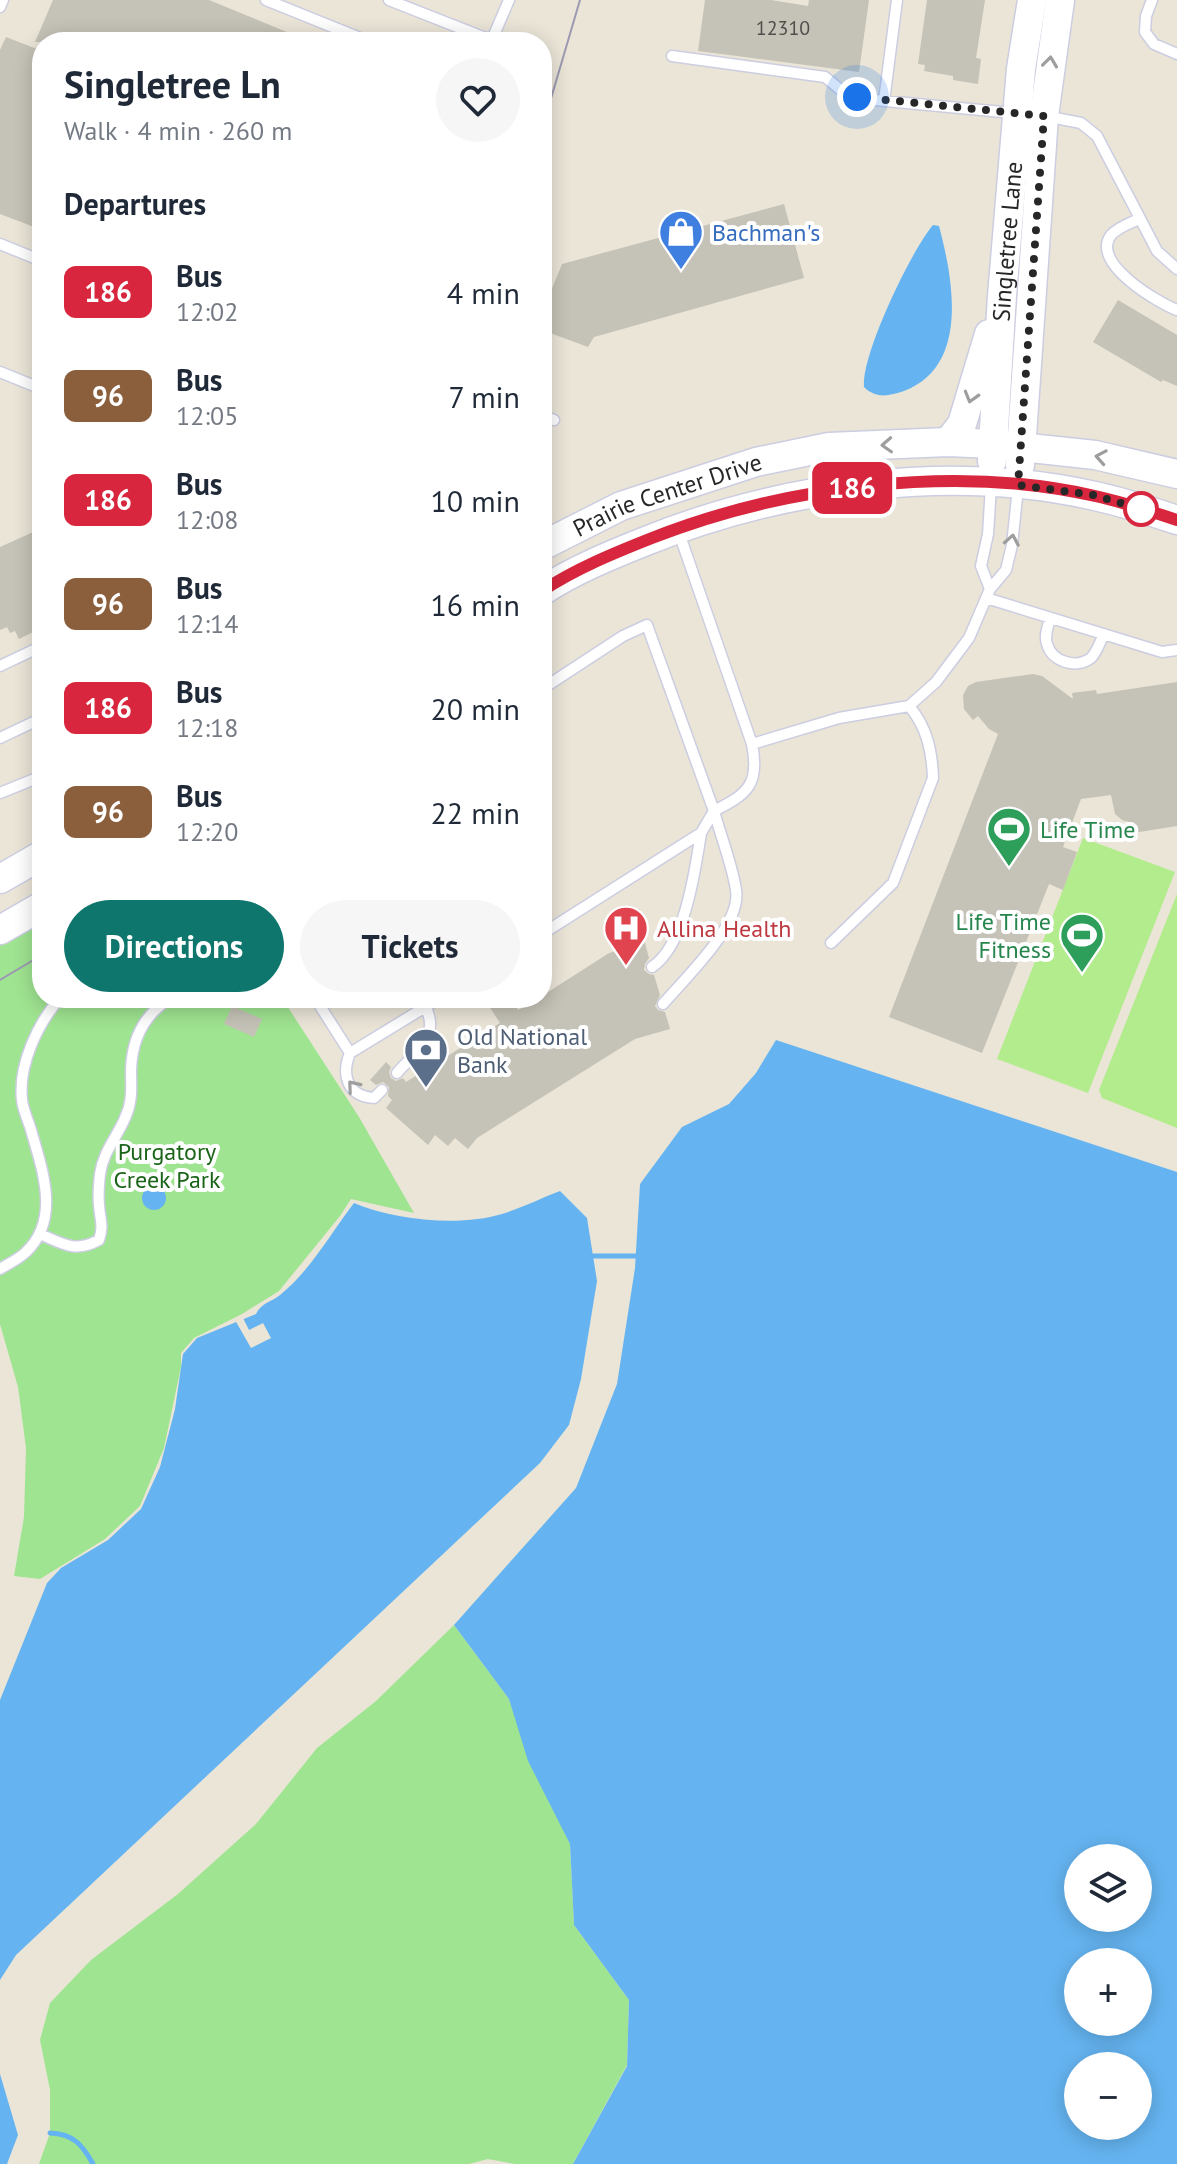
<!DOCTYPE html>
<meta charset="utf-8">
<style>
:root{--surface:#fff;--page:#f6f6f7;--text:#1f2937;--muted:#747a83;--accent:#0f766e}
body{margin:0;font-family:"PT Sans",sans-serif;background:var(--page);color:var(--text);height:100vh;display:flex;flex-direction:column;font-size:30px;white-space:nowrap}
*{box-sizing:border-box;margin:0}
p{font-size:26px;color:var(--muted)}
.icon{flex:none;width:44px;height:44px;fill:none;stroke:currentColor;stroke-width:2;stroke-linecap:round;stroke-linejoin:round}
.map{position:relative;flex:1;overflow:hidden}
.drawer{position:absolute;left:32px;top:32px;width:520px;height:976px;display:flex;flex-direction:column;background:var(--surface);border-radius:32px;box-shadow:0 4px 20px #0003}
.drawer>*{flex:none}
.badge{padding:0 16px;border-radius:12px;font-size:28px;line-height:52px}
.fabs{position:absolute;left:1064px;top:1844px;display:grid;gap:16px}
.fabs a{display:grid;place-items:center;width:88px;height:88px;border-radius:50%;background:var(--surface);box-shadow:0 4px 20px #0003;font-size:40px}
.you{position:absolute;width:40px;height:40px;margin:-20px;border:6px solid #fff;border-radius:50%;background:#1a73e8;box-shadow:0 0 0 12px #1a73e833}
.map>.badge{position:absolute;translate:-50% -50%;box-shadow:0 0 0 4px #fff}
h2{padding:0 32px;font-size:30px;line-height:72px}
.round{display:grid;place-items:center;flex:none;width:84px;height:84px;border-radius:42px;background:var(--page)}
.summary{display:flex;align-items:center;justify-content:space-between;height:136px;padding:0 32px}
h1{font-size:38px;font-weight:700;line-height:60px}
.primary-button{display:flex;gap:16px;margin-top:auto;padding:16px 32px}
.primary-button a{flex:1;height:92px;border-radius:48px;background:var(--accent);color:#fff;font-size:32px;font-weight:700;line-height:92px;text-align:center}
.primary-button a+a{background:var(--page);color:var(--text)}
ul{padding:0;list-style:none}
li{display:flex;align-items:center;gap:24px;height:104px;padding:0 32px}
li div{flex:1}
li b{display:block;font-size:30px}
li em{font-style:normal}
li .badge{min-width:88px;font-weight:700;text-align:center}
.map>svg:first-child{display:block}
.green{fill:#9fe491}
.pitch{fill:#b2ec8c}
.water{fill:#65b4f1;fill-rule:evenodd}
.pier{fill:#eae5d7}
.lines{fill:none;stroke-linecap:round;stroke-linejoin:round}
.stream{stroke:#65b4f1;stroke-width:5}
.building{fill:#c5c2b7}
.lane-casing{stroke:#cccde1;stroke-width:13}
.secondary-casing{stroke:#cccde1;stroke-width:31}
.lane{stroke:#fff;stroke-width:10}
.secondary{stroke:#fff;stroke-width:28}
.tram{stroke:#9b9ab2;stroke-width:2}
.oneway{stroke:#9e9e9e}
.line-casing{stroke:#fff;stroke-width:18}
.line{stroke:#d7263d;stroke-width:12}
.walk{stroke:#272727;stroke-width:8;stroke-dasharray:0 14.4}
.stop-dot{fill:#fff;stroke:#d7263d;stroke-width:4}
.labels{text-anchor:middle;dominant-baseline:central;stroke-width:8;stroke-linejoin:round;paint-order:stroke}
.number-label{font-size:20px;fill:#4e4e4b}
.shop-label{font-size:24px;fill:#366cbe;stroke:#fff;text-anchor:start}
.street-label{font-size:24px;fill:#272727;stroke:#fff}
.leisure-label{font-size:24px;fill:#27864d;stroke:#fff;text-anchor:start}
.health-label{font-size:24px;fill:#be3a42;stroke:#fff;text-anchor:start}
.service-label{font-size:24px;fill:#4e5e75;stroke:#fff;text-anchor:start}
.park-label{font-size:24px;fill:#196417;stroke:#fff}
</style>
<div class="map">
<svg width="1177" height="2164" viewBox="0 0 1177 2164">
<rect width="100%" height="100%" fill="#eae5d7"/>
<path class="green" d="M 42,918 L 42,998 L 282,998 L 359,1117 L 414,1213 L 351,1199 L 340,1216 L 279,1291 L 242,1314 L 194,1338 L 181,1353 L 181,1367 L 164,1448 L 140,1506 L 105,1539 L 40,1579 L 14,1576 L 24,1517 L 26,1448 L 18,1387 L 0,1324 L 0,943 Z
M 454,1625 L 509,1699 L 570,1844 L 574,1925 L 629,2000 L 627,2065 L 573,2164 L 515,2164 L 488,2159 L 469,2164 L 39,2164 L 50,2133 L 50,2090 L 40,2040 L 50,2003 L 91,1960 L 178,1894 L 256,1824 L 317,1748 L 376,1701 Z"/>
<path class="pitch" d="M 1083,838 L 1175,872 L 1088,1093 L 997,1059 Z
M 1177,894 L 1177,1128 L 1102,1098 L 1099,1090 Z"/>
<path class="water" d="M 933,225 L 939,226 C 953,279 970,366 904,391 C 889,396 876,399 864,387 C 861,355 911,251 933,225 Z
M 776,1040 L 1177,1172 L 1177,2164 L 573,2164 L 627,2066 L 629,2000 L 574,1925 L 570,1844 L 528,1761 L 509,1699 L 454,1625 L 576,1488 L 617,1384 L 635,1268 L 640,1184 L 682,1127 L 729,1104 L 756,1073 ZM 1078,1858 L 1138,1858 L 1138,1918 L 1078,1918 ZM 1138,1962 L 1138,2022 L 1078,2022 L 1078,1962 ZM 1138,2066 L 1138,2126 L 1078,2126 L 1078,2066 Z
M142 1198a12 12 0 1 1 24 0a12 12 0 1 1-24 0Z
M 560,1191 L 587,1218 L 597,1281 L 581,1379 L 569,1425 L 540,1463 L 16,1955 L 0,1980 L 0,1700 L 47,1583 L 61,1568 L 108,1540 L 141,1509 L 160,1467 L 175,1409 L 183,1354 L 197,1338 L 256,1314 C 261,1303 271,1302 280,1295 C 310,1271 331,1233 354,1203 C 395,1220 459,1227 502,1214 C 522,1208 541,1198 560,1191 Z
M 0,2074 L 18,2135 L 7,2164 L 0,2164 Z"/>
<path class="pier" d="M 242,1316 L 249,1330 L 263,1323 L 271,1338 L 251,1348 L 235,1320 Z"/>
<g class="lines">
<path class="stream" d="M 593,1256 L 636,1256
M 50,2133 C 73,2134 82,2144 93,2164"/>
</g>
<path class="building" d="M 53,0 L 209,0 L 311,42 L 35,42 Z
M 705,0 L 771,0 L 808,6 L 809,0 L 869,0 L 859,72 L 698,51 Z
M 927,0 L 985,0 L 976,58 L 981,59 L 978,84 L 953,80 L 953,76 L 924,71 L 925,65 L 918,64 Z
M 6,37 L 42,51 L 42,230 L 0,214 L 0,50 Z
M 784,204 L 804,278 L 594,337 L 588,347 L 542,330 L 542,313 L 562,264 Z
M 1118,300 L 1177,335 L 1177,386 L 1163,380 L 1161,382 L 1093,342 Z
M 42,528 L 42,610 L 35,613 L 38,619 L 33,622 L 37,630 L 19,639 L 15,631 L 10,633 L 7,627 L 0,630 L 0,547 Z
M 1033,674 L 1042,676 L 1073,699 L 1072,693 L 1096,690 L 1097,694 L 1177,682 L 1177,826 L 1133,833 L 1132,823 L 1122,820 L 1115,814 L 1111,795 L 1081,799 L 1063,847 L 1077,852 L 1063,890 L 1049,884 L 982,1053 L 889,1017 L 998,734 L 989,729 L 978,716 L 973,720 L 964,709 L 963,695 L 968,686 L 976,682 Z
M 645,943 L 649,958 L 645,964 L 644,970 L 649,974 L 654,975 L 660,995 L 655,1006 L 658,1010 L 665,1012 L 670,1029 L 635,1039 L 477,1138 L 468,1149 L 455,1138 L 448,1146 L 435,1135 L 428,1145 L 386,1108 L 392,1100 L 388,1096 L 389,1087 L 383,1082 L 376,1085 L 370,1080 L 386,1062 L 391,1067 L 389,1072 L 391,1078 L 396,1081 L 403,1078 L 406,1082 L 500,1023 L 489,1006 L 498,999 L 511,998 L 518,1010 L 542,998 L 542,996 L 609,953 Z
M 232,1006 L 262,1019 L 254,1037 L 224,1024 Z"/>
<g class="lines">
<g class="lane-casing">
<path id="lane" d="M 266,0 L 370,42
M 389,0 L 488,39 L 494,35 L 509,0
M 1152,0 L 1146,16 L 1145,32 L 1154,44 L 1177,54
M 0,7 L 3,0
M 672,56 L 825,77 L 842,91 L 864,99 L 1013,113
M 884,101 L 897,0
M 1045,116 L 1081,123 L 1097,136 L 1157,251 L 1177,269
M 1139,219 C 1130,223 1117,228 1111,235 C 1090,263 1157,302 1177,310
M 0,244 L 42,261
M 0,372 L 42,389
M 542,416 L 554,420
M 990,589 L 981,566 L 988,534 L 991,486
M 986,598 L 1162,652 L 1177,650
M 1050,618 C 1048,627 1044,635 1047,644 C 1052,662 1076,669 1091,658 C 1097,652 1100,642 1104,634
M 0,666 L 42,646
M 542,689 L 623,636 L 647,625 L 714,811 L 701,833 L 542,934
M 0,738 L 42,718
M 752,744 L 839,718 L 909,706 L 936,682 L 969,638 L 990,589 L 1006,570 L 1012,545 L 1018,488
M 0,793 L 42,776
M 831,943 L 893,883 L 933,778 C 932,751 927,727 909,706
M 652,967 C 685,945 695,871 701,833
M 315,998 L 350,1053 L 440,998
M 663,1004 C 685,978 742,925 736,890 C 732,864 721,837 714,811 C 748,794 760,784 752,744 L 678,530
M 350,1053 C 341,1075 347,1096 374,1098 L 382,1090
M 397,1073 C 416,1051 440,1037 426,1008
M 40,1234 C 63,1244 75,1253 99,1240 C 104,1225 100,1220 99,1205 C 98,1195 99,1183 100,1174 C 103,1152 117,1137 125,1118 C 133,1101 131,1087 131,1070 C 132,1039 144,1014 171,998
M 0,1269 C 8,1264 19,1259 26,1252 C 61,1219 42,1169 31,1130 C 28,1120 23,1110 22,1100 C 18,1065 38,1023 60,998"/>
</g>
<g class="secondary-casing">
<g id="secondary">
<path d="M 948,442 L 962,424 L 989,334"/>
<path id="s1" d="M 992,461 L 1002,296 L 1021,69 L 1032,0"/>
<path d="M 1020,465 L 1044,116 L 1060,0"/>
<path id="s2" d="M 542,546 L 621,506 L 756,462 L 829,447 L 948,442 L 993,444 L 1095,455 L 1177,474"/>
<path d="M 542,591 C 574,570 611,555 646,541 C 782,486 950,463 1095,496 C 1123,502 1150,511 1177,520"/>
<path d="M 0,879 L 42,855"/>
<path d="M 0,930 L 42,906"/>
</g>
</g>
<use href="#lane" class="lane"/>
<use href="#secondary" class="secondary"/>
<path class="tram" d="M 542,129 L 580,0
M 0,980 L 42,955"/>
</g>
<defs><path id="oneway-chevron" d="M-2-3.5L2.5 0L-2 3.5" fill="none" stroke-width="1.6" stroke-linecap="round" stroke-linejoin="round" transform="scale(2)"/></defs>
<g class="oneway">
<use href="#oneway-chevron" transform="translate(1050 62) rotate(-83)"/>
<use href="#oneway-chevron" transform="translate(971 397) rotate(106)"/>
<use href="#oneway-chevron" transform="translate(887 445) rotate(177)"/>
<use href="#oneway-chevron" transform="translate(1101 457) rotate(-170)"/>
<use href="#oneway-chevron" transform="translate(1012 540) rotate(-80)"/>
<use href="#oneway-chevron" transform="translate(353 1086) rotate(-130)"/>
</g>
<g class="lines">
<g class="line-casing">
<path id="line" d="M 542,591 C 575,569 614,553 652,538 C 784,486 955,464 1095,496 C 1123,502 1150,511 1177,520"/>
</g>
<use href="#line" class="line"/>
<path class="walk" d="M 857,97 L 1044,116 L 1018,485 L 1093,495 L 1141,509"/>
</g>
<defs>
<g id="shop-pin" transform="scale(2.3)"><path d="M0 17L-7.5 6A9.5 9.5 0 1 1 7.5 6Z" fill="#3f7fe0" stroke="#fff"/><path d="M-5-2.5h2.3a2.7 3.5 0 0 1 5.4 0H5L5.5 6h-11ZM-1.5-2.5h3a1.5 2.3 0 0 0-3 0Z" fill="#fff"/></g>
<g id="stadium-pin" transform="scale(2.3)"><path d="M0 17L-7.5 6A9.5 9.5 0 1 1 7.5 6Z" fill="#2e9e5b" stroke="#fff"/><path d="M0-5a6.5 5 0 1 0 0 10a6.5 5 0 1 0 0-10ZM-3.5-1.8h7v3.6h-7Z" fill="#fff"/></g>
<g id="hospital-pin" transform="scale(2.3)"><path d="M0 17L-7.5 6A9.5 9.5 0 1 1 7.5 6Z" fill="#e0444e" stroke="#fff"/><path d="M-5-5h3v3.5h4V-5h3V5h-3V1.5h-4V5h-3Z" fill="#fff"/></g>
<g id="bank-pin" transform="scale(2.3)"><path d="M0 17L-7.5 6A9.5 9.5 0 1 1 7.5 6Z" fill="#5c6f8a" stroke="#fff"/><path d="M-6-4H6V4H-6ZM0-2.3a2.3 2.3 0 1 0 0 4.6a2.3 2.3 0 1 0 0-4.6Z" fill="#fff"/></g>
</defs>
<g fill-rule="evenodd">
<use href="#shop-pin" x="681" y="232"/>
<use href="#stadium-pin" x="1009" y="829"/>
<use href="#hospital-pin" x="626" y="928"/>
<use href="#stadium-pin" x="1082" y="935"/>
<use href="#bank-pin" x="426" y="1050"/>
</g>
<circle class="stop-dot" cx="1141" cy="509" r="16"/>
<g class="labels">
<g class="number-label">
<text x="783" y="28">12310</text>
</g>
<g class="shop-label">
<text x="712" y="232">Bachman's</text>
</g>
<g class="street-label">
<text stroke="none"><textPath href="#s1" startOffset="220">Singletree Lane</textPath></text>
<text stroke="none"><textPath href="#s2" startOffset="136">Prairie Center Drive</textPath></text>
</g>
<g class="leisure-label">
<text x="1040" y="829">Life Time</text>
<text x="1051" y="921" text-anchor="end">Life Time<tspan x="1051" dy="28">Fitness</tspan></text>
</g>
<g class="health-label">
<text x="657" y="928">Allina Health</text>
</g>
<g class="service-label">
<text x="457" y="1036">Old National<tspan x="457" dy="28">Bank</tspan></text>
</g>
<g class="park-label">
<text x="167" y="1151">Purgatory<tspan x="167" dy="28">Creek Park</tspan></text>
</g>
</g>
</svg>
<div class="fabs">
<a><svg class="icon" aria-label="layers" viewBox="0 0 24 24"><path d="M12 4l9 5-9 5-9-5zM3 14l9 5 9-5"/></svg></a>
<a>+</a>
<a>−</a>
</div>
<div class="you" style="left:857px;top:97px"></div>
<b class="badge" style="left:852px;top:488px;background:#d7263d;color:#fff">186</b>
<section class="drawer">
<div class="summary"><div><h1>Singletree Ln</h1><p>Walk · 4 min · 260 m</p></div><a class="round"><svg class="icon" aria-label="heart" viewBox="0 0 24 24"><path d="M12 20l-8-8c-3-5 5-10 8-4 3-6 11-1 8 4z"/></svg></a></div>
<h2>Departures</h2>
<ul>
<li><span class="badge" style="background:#d7263d;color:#fff">186</span><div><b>Bus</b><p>12:02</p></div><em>4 min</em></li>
<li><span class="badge" style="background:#8b5e3c;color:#fff">96</span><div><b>Bus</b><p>12:05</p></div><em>7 min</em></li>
<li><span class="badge" style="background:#d7263d;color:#fff">186</span><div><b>Bus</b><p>12:08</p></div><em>10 min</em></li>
<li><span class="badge" style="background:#8b5e3c;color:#fff">96</span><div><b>Bus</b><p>12:14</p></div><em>16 min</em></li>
<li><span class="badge" style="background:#d7263d;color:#fff">186</span><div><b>Bus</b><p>12:18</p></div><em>20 min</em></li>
<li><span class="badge" style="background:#8b5e3c;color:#fff">96</span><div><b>Bus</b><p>12:20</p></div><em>22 min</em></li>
</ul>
<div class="primary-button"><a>Directions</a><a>Tickets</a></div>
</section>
</div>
